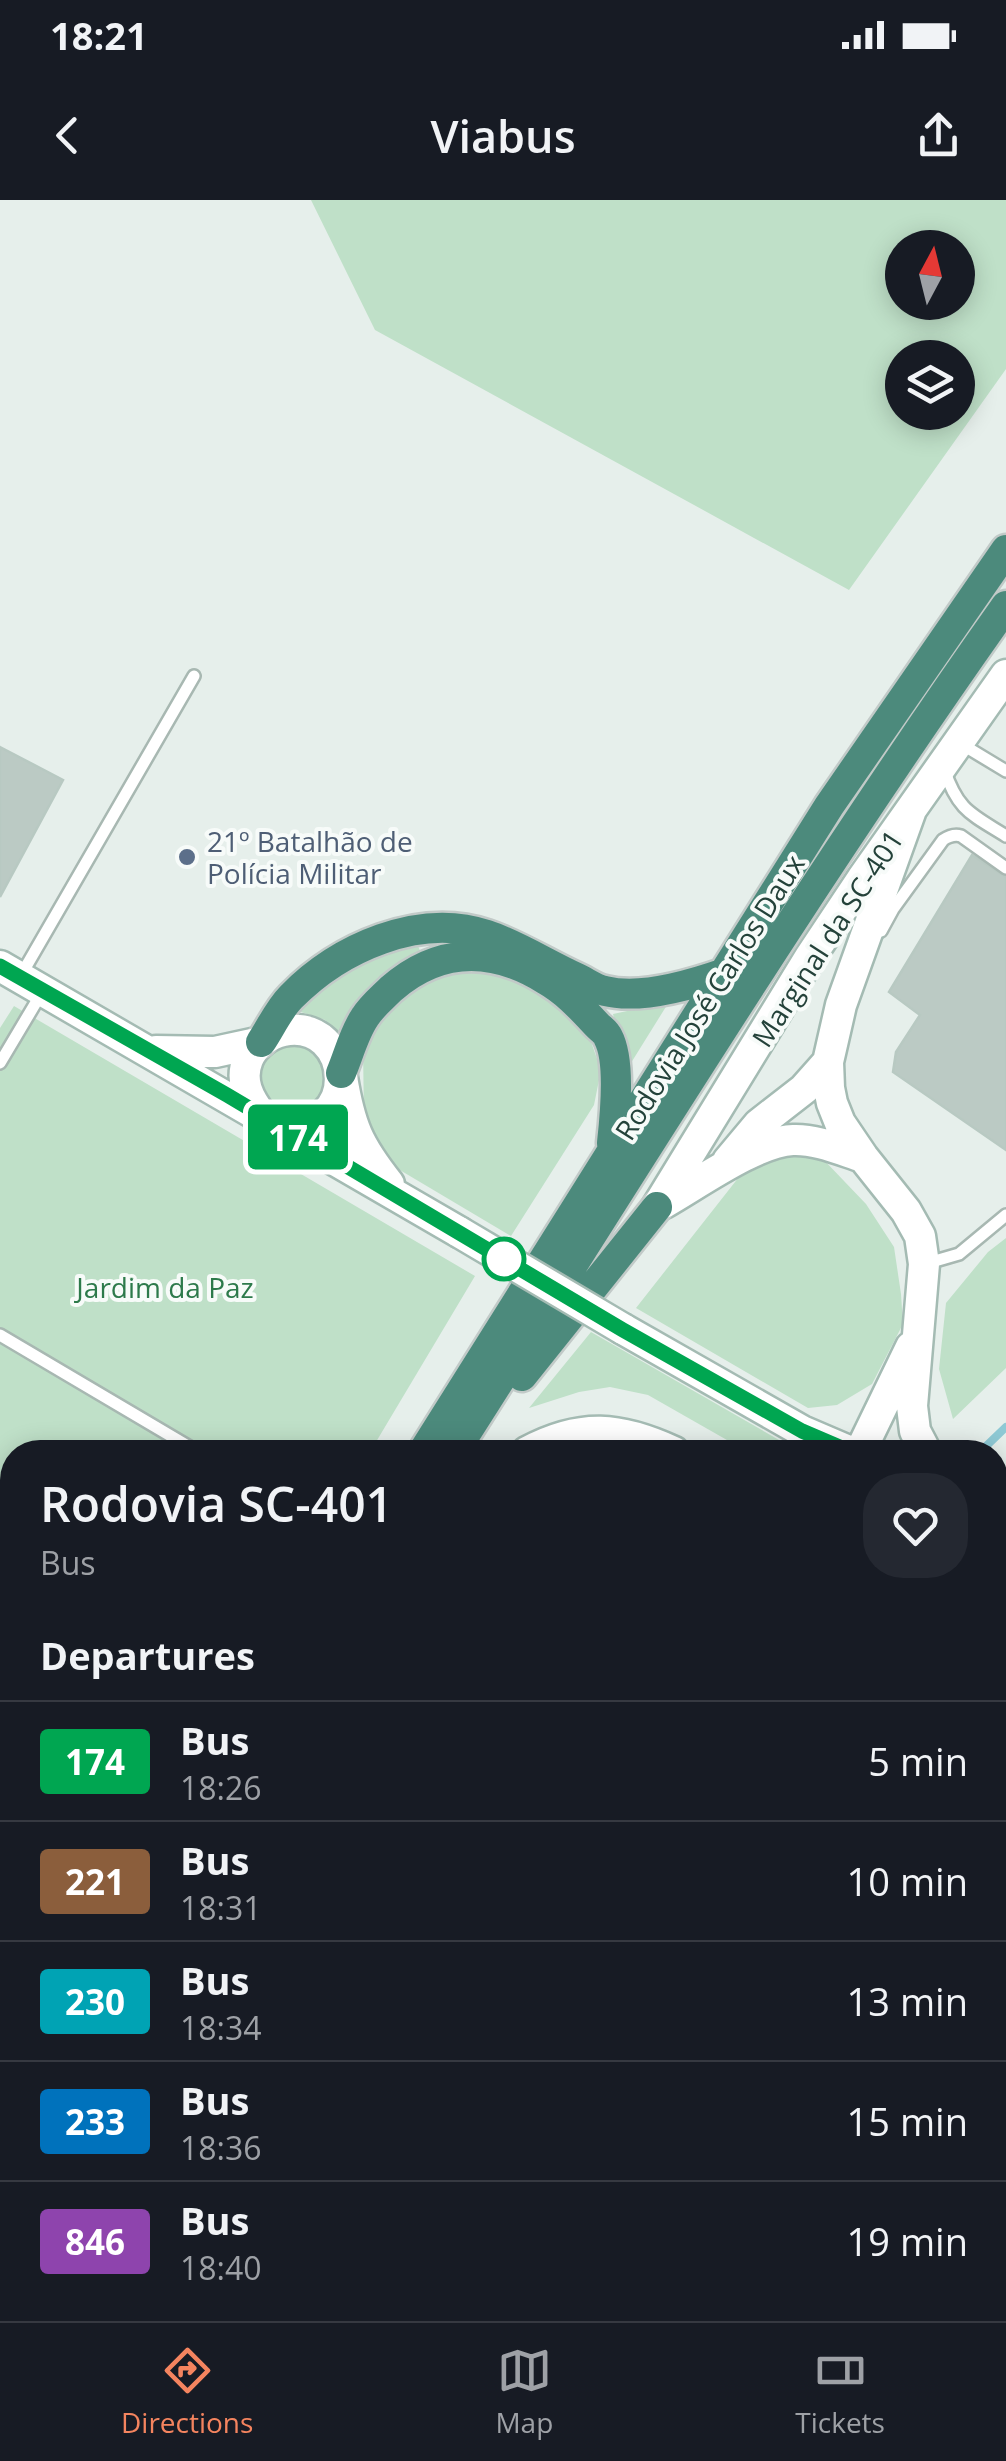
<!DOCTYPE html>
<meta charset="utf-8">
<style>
:root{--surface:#171b24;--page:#242831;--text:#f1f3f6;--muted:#9ea1a6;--line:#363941;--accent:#f4845f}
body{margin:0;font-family:"Open Sans",sans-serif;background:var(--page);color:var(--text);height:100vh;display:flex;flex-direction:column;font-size:38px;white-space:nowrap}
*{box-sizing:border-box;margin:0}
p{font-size:32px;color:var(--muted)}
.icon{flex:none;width:55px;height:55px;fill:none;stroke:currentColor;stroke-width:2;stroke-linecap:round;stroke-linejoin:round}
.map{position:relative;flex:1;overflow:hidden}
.drawer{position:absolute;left:0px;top:1240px;width:1008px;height:882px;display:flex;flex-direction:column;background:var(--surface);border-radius:40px 40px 0 0;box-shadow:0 5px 25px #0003}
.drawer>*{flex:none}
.badge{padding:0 20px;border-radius:8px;font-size:35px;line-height:65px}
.needle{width:65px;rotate:7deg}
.buttons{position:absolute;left:885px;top:30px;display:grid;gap:20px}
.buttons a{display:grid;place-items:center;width:90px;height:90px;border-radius:50%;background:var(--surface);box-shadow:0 5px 25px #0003;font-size:50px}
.map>.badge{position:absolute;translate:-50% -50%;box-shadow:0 0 0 5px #fff}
h2{padding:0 40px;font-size:38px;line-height:90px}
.round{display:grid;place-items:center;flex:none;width:105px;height:105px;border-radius:40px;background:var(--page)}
.head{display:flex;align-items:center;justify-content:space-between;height:170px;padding:0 40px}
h1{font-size:48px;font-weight:600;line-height:75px}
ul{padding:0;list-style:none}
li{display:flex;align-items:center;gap:30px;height:120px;padding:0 40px;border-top:2px solid var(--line)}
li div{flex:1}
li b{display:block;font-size:38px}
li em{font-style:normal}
li .badge{min-width:110px;font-weight:700;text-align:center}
.status{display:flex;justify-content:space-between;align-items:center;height:70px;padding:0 50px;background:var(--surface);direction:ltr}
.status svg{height:28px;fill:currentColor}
header{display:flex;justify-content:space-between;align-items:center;height:130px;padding:0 40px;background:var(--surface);font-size:45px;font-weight:600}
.tab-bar{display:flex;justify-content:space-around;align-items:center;height:140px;border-top:2px solid var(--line);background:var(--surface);font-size:28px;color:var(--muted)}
.tab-bar a{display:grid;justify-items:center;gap:5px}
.tab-bar .selected{color:var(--accent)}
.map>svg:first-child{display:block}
.green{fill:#bfe0c8;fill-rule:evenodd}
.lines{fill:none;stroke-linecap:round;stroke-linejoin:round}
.stream{stroke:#8ec9d4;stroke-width:8}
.building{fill:#bbcac4;stroke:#b8c9c2;stroke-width:2.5}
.service-casing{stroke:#a8b8b2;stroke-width:16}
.secondary-casing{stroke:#a4bbb3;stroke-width:35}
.trunk-casing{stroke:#c2cac8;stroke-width:35}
.service{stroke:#fff;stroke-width:11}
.secondary{stroke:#fff;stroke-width:30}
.trunk{stroke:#4c8a7c;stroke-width:30}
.secondary-bridge-casing{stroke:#a4bbb3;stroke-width:35;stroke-linecap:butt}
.secondary-bridge{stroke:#fff;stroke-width:30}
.line-casing{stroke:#fff;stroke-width:22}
.line{stroke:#00a651;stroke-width:15}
.service-dot{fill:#5c6f8a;stroke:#f7fbf9;stroke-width:4}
.stop-dot{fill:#fff;stroke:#00a651;stroke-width:5}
.labels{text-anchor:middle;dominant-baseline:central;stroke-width:8;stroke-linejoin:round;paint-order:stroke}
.service-label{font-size:28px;fill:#4e5e75;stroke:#f7fbf9;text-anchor:start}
.street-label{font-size:28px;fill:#24423a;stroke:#f7fbf9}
.park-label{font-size:28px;fill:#2d7a4b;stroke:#f7fbf9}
</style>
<div class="status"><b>18:21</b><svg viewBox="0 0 49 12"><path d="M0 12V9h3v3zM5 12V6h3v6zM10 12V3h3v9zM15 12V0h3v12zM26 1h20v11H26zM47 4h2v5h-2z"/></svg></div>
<header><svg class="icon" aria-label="back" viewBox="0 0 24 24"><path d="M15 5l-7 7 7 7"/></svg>Viabus<svg class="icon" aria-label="share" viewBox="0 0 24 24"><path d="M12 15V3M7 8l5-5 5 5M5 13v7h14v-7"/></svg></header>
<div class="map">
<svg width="1006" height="2121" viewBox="0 0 1006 2121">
<rect width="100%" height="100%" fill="#e6efeb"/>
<path class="green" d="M 311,0 L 1006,0 L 1006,169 L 849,390 L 375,130 ZM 902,48 L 958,48 L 958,102 L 902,102 ZM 902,158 L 958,158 L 958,212 L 902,212 Z
M 415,745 L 418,746 L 421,753 L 344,840 L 325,820 L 298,811 C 335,775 365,758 415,745 Z
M 474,768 L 510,773 L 563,806 L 589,836 L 601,870 L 594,905 L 511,1036 L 388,963 L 364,920 L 363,848 L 381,811 L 410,785 Z
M 672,797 L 621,879 L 619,838 L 613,814 L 646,807 Z
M 14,806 L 475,1076 L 370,1252 L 12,1252 L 12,1845 L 0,1838 L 0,828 Z
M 293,841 L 322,854 L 328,885 C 288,947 235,881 270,850 C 275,845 287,843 293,841 Z
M 791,954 L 823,959 L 866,1004 L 894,1047 L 901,1094 L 903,1124 L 872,1184 L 837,1205 L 808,1208 L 636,1108 L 746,968 Z
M 1006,1038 L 1006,1168 L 953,1219 L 939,1169 L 946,1103 L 988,1052 Z
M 591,1132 L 800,1252 L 748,1252 L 648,1195 L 610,1187 L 579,1192 L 529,1208 Z
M 995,1390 L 1006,1392 L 1006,1576 L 995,1633 Z"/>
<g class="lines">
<path class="stream" d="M 980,1252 L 1006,1227
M 573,2121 L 583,2110"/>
</g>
<path class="building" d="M 0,547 L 63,580 L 0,697 Z
M 972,655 L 1006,677 L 1006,950 L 893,872 L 896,852 L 920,815 L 889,792 Z"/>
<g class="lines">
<g class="service-casing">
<path id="service" d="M 958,542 L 1006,571
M 944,569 C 958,611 971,614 1006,636
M 881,731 L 893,709 L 943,640 C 949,636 954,634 961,636 L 1006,668
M 20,777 L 194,476
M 0,863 L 41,794
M 928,1063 L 959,1054 L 1006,1015
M 0,1135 L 198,1252
M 0,1384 L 12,1392"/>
</g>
<g class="secondary-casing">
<path id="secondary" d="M 911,610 L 841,805 L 828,862 L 829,888 L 832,903 L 840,923 L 863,957 L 906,1011 L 920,1036 L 924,1064 L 912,1206 L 915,1231 L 926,1252
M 0,766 L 459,1032
M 156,851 L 215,852 L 261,842
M 342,877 C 350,926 358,945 389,984
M 262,916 C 249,899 239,881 248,859 C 254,845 269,834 283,831 C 355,817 365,939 276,924
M 728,961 L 759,924 L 804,889 L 828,862
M 664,1003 C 696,985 757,941 793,940 C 816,939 841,950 863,957
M 657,1007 L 810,757 L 862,679 L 1006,475
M 623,1129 L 802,1231 L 851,1252
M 527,1252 C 581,1223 620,1227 674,1252
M 860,1252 L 911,1147
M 995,1307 L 1006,1311
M 1006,1336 L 1004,1353 L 1006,1358
M 28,2121 L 33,2110"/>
</g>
<g class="trunk-casing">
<path id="trunk" d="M 261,842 C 271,827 279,809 291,797 C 339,748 419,712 487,735 C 517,745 548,765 577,778 C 586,782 595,789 605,791 C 641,800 691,785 725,773
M 341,873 C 349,854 354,833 365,817 C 372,806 382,798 391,789 C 439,747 493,747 546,780 C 567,792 581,808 598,826 C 601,829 606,832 608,837 C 621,861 615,916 612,943
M 522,1176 L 657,1007
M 423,1252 L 829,606 L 1006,350
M 454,1252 C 635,968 811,681 1006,406
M 0,2006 L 12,1978
M 0,2073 L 12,2045"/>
</g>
<use href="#service" class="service"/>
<use href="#secondary" class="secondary"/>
<use href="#trunk" class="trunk"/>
<g class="secondary-bridge-casing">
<path id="secondary-bridge" d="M 459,1032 L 623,1129"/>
</g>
<use href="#secondary-bridge" class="secondary-bridge"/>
</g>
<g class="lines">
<g class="line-casing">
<path id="line" d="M 0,766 L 227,895 L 623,1130 L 802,1231 L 851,1252"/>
</g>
<use href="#line" class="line"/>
</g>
<circle class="service-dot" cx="187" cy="657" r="10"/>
<circle class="stop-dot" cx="504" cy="1059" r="20"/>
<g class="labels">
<g class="service-label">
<text x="207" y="641">21º Batalhão de<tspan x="207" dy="32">Polícia Militar</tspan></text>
</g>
<g class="street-label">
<text transform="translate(827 738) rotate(-57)">Marginal da SC-401</text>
<text transform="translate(709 797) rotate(-58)">Rodovia José Carlos Daux</text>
</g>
<g class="park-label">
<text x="165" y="1087">Jardim da Paz</text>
</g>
</g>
</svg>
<div class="buttons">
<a><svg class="needle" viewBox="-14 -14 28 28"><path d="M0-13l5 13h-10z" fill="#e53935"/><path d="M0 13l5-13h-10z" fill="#9ea1a6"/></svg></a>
<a><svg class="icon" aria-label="layers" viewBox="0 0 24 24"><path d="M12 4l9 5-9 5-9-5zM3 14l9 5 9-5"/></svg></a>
</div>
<b class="badge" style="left:298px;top:937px;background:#00a651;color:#fff">174</b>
<section class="drawer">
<div class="head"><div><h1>Rodovia SC-401</h1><p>Bus</p></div><a class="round"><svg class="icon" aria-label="heart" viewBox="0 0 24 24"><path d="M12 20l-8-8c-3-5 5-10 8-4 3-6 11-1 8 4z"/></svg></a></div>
<h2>Departures</h2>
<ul>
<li><span class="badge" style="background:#00a651;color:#fff">174</span><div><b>Bus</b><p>18:26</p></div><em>5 min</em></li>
<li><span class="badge" style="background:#8b5e3c;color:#fff">221</span><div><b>Bus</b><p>18:31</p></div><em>10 min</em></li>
<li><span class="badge" style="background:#00a3b4;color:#fff">230</span><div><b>Bus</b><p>18:34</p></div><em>13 min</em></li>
<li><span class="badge" style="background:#0072bc;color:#fff">233</span><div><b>Bus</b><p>18:36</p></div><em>15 min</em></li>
<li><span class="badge" style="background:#8e44ad;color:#fff">846</span><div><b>Bus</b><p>18:40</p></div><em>19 min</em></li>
</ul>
</section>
</div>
<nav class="tab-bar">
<a class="selected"><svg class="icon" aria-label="directions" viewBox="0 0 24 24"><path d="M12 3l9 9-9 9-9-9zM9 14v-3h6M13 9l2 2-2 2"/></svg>Directions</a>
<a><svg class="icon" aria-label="map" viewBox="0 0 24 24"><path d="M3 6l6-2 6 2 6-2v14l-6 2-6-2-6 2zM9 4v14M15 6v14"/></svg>Map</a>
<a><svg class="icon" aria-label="tickets" viewBox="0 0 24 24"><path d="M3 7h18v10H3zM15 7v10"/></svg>Tickets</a>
</nav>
